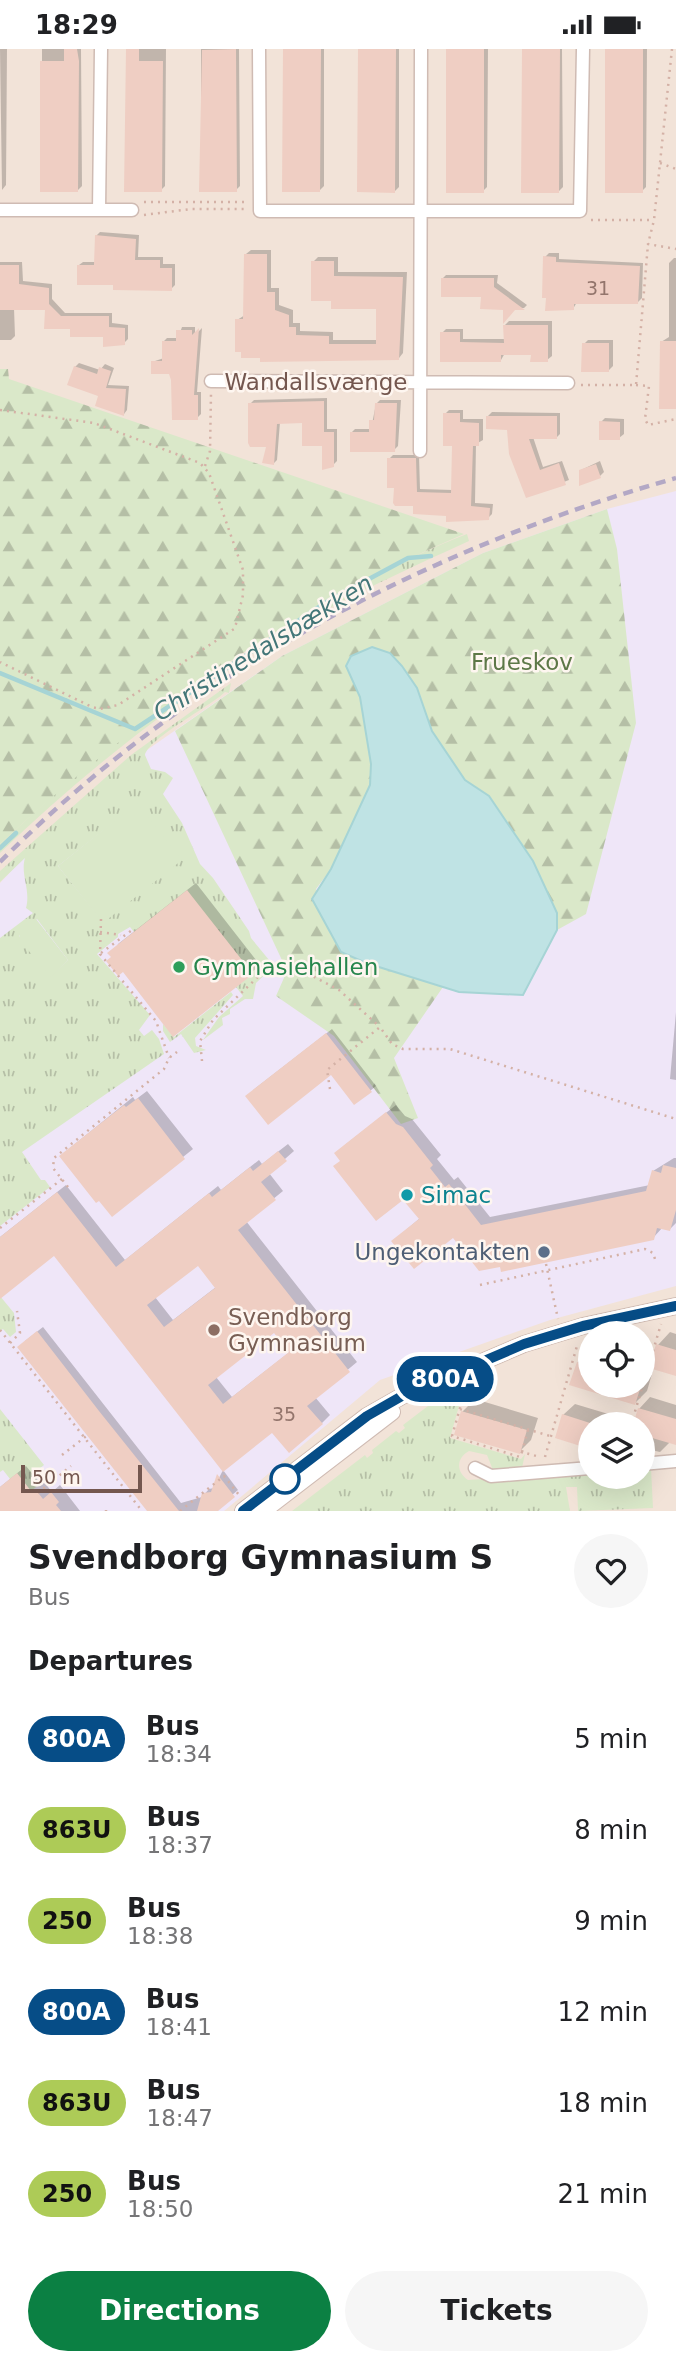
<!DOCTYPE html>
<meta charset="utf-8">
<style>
:root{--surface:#fff;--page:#f6f6f6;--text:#202124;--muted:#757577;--accent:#0b8043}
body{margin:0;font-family:"DejaVu Sans",sans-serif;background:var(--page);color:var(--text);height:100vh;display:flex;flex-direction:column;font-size:26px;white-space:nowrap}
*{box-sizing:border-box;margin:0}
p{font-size:23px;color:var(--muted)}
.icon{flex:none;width:38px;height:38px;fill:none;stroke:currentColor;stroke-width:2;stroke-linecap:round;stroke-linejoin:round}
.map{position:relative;height:1462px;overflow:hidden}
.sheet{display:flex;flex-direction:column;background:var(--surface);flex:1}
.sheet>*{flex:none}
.badge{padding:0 14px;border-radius:23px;font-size:24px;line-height:46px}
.fabs{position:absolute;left:578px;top:1272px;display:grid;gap:14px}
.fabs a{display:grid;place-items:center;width:77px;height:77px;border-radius:50%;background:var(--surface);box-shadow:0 7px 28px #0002;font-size:35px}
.scale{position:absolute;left:21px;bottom:18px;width:121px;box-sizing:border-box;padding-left:7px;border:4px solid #74574f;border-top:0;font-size:19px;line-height:24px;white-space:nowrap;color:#74574f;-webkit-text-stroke:5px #fef6f0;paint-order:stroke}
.map>.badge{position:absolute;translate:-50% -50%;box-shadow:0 0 0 4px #fff}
h2{padding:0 28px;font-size:26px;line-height:63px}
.round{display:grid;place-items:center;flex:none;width:74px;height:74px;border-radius:37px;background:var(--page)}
.head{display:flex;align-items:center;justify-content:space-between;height:119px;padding:0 28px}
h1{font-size:33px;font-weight:700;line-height:52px}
.button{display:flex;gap:14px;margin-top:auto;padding:14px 28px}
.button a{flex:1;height:80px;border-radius:42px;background:var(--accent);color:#fff;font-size:28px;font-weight:700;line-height:80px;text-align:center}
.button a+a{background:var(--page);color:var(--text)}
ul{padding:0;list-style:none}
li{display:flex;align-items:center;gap:21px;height:91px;padding:0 28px}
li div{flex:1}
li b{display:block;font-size:26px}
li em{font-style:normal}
li .badge{min-width:77px;font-weight:700;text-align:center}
.status{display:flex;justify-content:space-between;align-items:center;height:49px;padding:0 35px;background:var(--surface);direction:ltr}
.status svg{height:19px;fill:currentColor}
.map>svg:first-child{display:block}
.residential{fill:#f2e3d8;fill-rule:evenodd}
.education{fill:#efe6f8}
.grass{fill:url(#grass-tufts);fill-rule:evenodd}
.forest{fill:url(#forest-firs)}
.garden{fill:#dae8c9}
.water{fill:#bfe3e4;stroke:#a6d4d5;stroke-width:2}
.shadow{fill:#0003;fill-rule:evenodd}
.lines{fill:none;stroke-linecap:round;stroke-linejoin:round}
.stream{stroke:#a6d4d5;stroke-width:4.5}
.building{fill:#efcec3;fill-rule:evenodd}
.minor-casing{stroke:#cfbbb3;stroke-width:15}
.tertiary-casing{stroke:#cfbbb3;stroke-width:18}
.path{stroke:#d4b1a6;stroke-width:2.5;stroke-dasharray:2 5;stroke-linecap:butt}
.minor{stroke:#fff;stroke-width:12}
.tertiary{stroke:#fff;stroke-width:16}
.rail{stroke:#b3a8c5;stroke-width:4.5;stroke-dasharray:10 7;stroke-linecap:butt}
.line-casing{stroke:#fff;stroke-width:16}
.line{stroke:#064d87;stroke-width:10}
.leisure-dot{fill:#2e9e5b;stroke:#fef6f0;stroke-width:2.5}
.culture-dot{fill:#0f9aa8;stroke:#fef6f0;stroke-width:2.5}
.service-dot{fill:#5c6f8a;stroke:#fef6f0;stroke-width:2.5}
.education-dot{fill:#8d6e63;stroke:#fef6f0;stroke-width:2.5}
.stop-dot{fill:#fff;stroke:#064d87;stroke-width:3.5}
.labels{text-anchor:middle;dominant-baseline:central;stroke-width:5;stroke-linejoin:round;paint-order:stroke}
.number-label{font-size:19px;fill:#93756c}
.street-label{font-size:23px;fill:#74574f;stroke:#fef6f0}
.park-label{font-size:23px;fill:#5d7847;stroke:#fef6f0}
.leisure-label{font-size:23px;fill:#27864d;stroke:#fef6f0;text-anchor:start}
.culture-label{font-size:23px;fill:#0d838f;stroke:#fef6f0;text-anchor:start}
.service-label{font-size:23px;fill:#4e5e75;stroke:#fef6f0;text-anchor:end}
.education-label{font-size:23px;fill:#785e54;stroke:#fef6f0;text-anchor:start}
.water-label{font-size:24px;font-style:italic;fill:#437678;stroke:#fef6f0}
</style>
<div class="status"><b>18:29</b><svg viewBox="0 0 49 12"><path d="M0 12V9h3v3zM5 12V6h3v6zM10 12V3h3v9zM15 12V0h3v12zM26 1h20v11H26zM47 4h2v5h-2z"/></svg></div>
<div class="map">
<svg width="676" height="1462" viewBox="0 0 676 1462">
<defs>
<pattern id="grass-tufts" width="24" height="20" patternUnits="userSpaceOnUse" patternTransform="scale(1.75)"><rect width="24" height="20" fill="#dae8c9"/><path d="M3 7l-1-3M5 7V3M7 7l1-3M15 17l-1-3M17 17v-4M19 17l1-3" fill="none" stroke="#b5bfa6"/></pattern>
<pattern id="forest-firs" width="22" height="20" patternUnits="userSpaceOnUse" patternTransform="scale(1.75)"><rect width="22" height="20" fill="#dae8c9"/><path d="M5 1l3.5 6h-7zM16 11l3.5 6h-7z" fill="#b5bfa6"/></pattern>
</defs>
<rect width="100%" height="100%" fill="#fbf2ea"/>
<path class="residential" d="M 0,0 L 676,0 L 676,1462 L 0,1462 ZM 590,1284 L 642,1284 L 642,1337 L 590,1337 ZM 590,1376 L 642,1376 L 642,1428 L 590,1428 Z"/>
<path class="education" d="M 676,442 L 676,1237 L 550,1271 L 380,1331 L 224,1462 L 0,1462 L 0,834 L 29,803 L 147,701 L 282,607 L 483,504 L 607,460 Z"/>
<path class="grass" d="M 467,485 L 469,492 C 414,517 359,542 306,572 C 195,636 92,715 0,804 L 0,795 C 39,759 78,723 120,690 C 168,651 222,619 274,586 C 336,548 399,511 467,485 Z
M 231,634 L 229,644 L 225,643 C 211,657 149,689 145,706 L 151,720 L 165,723 L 173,729 L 163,745 L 182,774 L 200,815 L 213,829 L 249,882 L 251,889 L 274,917 L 256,934 L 253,950 L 245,950 L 230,960 L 230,965 L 222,969 L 223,976 L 203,991 L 219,968 L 243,947 L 236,938 L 252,925 L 134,883 L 130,878 L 118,885 L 118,888 L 97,905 L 150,966 L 139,981 L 144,987 L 152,981 L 159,990 L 164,1005 L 22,1103 L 41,1131 L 45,1131 L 50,1138 L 0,1177 L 0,889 L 33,864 L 26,859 C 31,841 20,825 25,809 L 0,833 L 0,822 L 131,706 ZM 137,755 L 103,873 L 58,817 ZM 37,870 L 68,911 L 51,928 L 19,887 Z
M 231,943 L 233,946 L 195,989 L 196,997 L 206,1001 L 194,1004 L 181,985 L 170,993 L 163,982 L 163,975 L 174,988 Z
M 0,1247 L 14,1264 L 16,1283 L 10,1288 L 3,1280 L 0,1282 Z
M 464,1339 L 450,1389 L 521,1410 L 525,1405 L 522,1419 L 493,1421 L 487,1406 L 469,1402 C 456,1409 456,1423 468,1431 L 590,1424 L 590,1428 L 642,1428 L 642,1420 L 651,1419 L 653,1459 L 578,1462 L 577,1438 L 566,1438 L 570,1462 L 292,1462 L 365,1406 L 367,1409 L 373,1404 L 372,1401 L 396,1382 L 399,1384 L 405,1379 L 403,1376 L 428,1357 Z
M 0,1360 L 44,1416 L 33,1425 L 40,1435 L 31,1442 L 17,1425 L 10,1430 L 3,1421 L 0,1423 Z"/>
<path class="forest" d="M 0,320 L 8,320 L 9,330 L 464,485 C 293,558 137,668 0,795 Z
M 607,460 L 617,500 L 636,674 L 586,865 L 557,881 L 557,864 L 489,747 L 465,731 L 432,682 L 417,639 L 390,604 L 346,617 L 360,648 L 371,715 L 370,736 L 331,820 L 316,840 L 341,903 L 366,914 L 443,938 L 394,1009 L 418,1069 L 401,1075 L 334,987 L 276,947 L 287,922 L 175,682 L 282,607 L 483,504 Z"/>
<path class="garden" d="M 137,754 L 182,811 L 103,874 L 58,817 Z
M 36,870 L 68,911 L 51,929 L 19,890 L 20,884 Z"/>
<path class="water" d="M 372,598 L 390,604 L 402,617 L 417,639 L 432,682 L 465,731 L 489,747 L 533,812 L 557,864 L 557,881 L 523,946 L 459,943 L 366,914 L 341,903 L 312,850 L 331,820 L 370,736 L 371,715 L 360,648 L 346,617 L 351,607 Z"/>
<path class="shadow" d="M 0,0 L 7,0 L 6,136 L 2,141 Z
M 42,0 L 81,0 L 82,137 L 78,141 L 42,141 Z
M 127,0 L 166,0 L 165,137 L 161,141 Z
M 201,0 L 239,0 L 240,137 L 236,141 L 201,141 Z
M 286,0 L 324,0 L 324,137 L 320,141 Z
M 360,0 L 399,0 L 399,138 L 395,142 Z
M 449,0 L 488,0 L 487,138 L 483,142 Z
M 523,0 L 562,0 L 563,138 L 559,142 Z
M 607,0 L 647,0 L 646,138 L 642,142 Z
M 100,183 L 139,186 L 138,208 L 163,208 L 163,215 L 175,215 L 175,236 L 171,240 L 115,235 L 79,216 L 83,213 L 96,213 L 96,187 Z
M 251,201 L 271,201 L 271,239 L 279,239 L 279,256 L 293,261 L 293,274 L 300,274 L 300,282 L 333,283 L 333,291 L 377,291 L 378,259 L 332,250 L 313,213 L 318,208 L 338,208 L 338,223 L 407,223 L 403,304 L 399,309 L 243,308 L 237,271 L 245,266 L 246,205 Z
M 549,204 L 559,204 L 559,210 L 643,214 L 642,249 L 638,253 L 577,253 L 573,260 L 545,208 Z
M 674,209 L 676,209 L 676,358 L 661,293 L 669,288 L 669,214 Z
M 0,213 L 22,213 L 23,232 L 52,235 L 52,250 L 65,264 L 112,264 L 112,274 L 128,276 L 128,290 L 124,294 L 71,278 L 47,259 L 14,259 L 15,287 L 11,291 L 0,291 Z
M 446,226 L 498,226 L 497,234 L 527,256 L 524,259 L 505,259 L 443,229 Z
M 509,272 L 552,272 L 552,307 L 547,311 L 532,304 L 505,304 L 501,311 L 442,311 L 442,284 L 446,280 L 463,280 L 463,290 L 505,290 L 505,276 Z
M 182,278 L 195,278 L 195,286 L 202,279 L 197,343 L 201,343 L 201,365 L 197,369 L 170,323 L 152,313 L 164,309 L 164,292 L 167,289 L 178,289 Z
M 588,291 L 613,291 L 613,317 L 609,321 L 584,295 Z
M 79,314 L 100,321 L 105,315 L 114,319 L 108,336 L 129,337 L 127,361 L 124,365 L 100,346 L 75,318 Z
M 327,349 L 327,380 L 337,380 L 337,412 L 333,416 L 323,395 L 303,373 L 280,373 L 277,411 L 274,414 L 250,355 L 254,351 Z
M 380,351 L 401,351 L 398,397 L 394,401 L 351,384 L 355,380 L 371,380 L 376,355 Z
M 449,361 L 463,361 L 463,370 L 483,370 L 483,391 L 476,395 L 475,454 L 493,455 L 492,465 L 488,469 L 448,466 L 415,455 L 395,437 L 389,410 L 393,406 L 419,406 L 420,440 L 453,441 L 454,395 L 445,365 Z
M 492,363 L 560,364 L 560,385 L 556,389 L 533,388 L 543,418 L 562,412 L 569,431 L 527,447 L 508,379 L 488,367 Z
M 605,369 L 624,370 L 624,385 L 619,389 L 601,373 Z
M 600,412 L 604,423 L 600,427 L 581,421 Z
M 196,834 L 260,916 L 251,924 L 113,908 L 118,895 Z
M 676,963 L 676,1031 L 670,1030 Z
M 332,980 L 376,1037 L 370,1042 L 332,1023 L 253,1041 Z
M 147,1042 L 193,1100 L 112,1165 L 70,1099 L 133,1048 L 135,1051 Z
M 396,1056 L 405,1067 L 412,1070 L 441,1106 L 437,1110 L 454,1131 L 458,1128 L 490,1168 L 650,1136 L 653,1122 L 674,1109 L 676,1109 L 676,1174 L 670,1180 L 663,1178 L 653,1189 L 501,1216 L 453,1187 L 393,1192 L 420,1169 L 404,1148 L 341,1111 L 345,1096 Z
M 288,1095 L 294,1102 L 269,1124 L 283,1142 L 246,1172 L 357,1313 L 315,1348 L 330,1366 L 322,1374 L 273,1382 L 224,1421 L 54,1205 L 0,1244 L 0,1188 L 66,1136 L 125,1211 L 218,1137 L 221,1141 L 259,1111 L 262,1115 ZM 198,1214 L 216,1238 L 173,1271 L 155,1248 ZM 275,1281 L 291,1302 L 232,1348 L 216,1328 Z
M 43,1278 L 181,1454 L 202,1448 L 209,1440 L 214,1439 L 223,1421 L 238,1441 L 213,1462 L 151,1462 L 25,1292 Z
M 670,1283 L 676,1285 L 676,1325 L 654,1318 L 647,1342 L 635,1354 L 572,1335 L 578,1313 L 590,1302 L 590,1337 L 642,1337 L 642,1317 L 651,1319 L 658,1296 Z
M 650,1348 L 676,1356 L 676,1395 L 670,1393 L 660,1403 L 642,1399 L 642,1376 L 590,1376 L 563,1366 L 575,1355 L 635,1373 L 639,1360 Z
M 475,1350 L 538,1369 L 531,1391 L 519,1403 L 462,1363 Z
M 26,1417 L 41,1435 L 44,1433 L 52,1443 L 60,1436 L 80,1462 L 0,1462 L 0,1438 Z"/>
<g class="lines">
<path class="stream" d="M 0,624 L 135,680 L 328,552 L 408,509 L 431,507
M 0,799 L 16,784"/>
</g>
<path class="building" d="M 64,0 L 77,0 L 79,12 L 78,143 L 40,143 L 40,12 L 64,12 Z
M 126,0 L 139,0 L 139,12 L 163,12 L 162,143 L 124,143 Z
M 236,0 L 237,143 L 199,143 L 202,1 Z
M 283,0 L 321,0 L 320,143 L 282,143 Z
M 358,0 L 396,0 L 395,144 L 357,143 Z
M 446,0 L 484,0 L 484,144 L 446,144 Z
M 522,0 L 560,0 L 559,144 L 521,144 Z
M 605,0 L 643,0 L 643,144 L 605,144 Z
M 95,186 L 136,190 L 135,211 L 160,211 L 160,219 L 172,219 L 172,242 L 113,241 L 113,236 L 77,236 L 77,216 L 94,216 Z
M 244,205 L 267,205 L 267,243 L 275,243 L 275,261 L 289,266 L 289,278 L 296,278 L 296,286 L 329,287 L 329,295 L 376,295 L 376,260 L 331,260 L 331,252 L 311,252 L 311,212 L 334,212 L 334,227 L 403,228 L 399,311 L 260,313 L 260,309 L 241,309 L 241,303 L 235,303 L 235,270 L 243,270 Z
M 543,207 L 556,208 L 556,213 L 640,217 L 638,255 L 574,255 L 574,261 L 545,262 L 546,249 L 542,249 Z
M 0,216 L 19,216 L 19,235 L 49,239 L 49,255 L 61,267 L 109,267 L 109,278 L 125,279 L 125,296 L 103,298 L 103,288 L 70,288 L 70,280 L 44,280 L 45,261 L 0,261 Z
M 441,229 L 494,229 L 494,238 L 525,261 L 515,261 L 503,275 L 503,261 L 480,260 L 481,248 L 441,248 Z
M 503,276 L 548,276 L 548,313 L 530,313 L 531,306 L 501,306 L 501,313 L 440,313 L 440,283 L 460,283 L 460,293 L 504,294 Z
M 199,279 L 194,346 L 198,346 L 198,371 L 172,371 L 171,331 L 169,325 L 151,325 L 151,312 L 162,312 L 162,292 L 176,292 L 176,281 L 192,281 L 192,286 Z
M 660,292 L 676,292 L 676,360 L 659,360 Z
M 582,294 L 609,294 L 609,323 L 581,323 Z
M 74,317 L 97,325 L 99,318 L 111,322 L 106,339 L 126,340 L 124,367 L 95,357 L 98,347 L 67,336 Z
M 324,352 L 324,383 L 334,383 L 334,418 L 322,421 L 322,397 L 302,397 L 302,374 L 277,375 L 274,416 L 262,414 L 266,398 L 250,398 L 248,394 L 248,354 Z
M 375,354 L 397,354 L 395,403 L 350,403 L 350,383 L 369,383 L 369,371 L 374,371 Z
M 443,364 L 460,364 L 460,373 L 479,374 L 479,397 L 473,397 L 471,457 L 490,459 L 489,471 L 446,473 L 446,467 L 413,465 L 413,457 L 395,457 L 393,454 L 394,439 L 387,439 L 387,409 L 416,409 L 417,443 L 451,444 L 452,397 L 443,397 Z
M 486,367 L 557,367 L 557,390 L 529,390 L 540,421 L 559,414 L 566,436 L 526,449 L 509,405 L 507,381 L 486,380 Z
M 599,372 L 620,373 L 620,391 L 599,391 Z
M 596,415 L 601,429 L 579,437 L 579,421 Z
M 187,841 L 253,925 L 173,988 L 123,923 L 118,927 L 106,912 L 111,908 L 107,904 Z
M 326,984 L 372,1043 L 354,1056 L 331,1026 L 268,1076 L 245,1047 Z
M 138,1049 L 185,1110 L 112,1168 L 99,1152 L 96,1154 L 59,1107 L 124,1056 L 126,1058 Z
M 386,1063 L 396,1075 L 403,1078 L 433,1116 L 430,1119 L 445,1138 L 449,1135 L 481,1176 L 646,1142 L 652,1121 L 661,1124 L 663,1116 L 676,1119 L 676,1161 L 670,1182 L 657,1179 L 654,1191 L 501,1223 L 500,1218 L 479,1222 L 453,1189 L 414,1220 L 391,1192 L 419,1170 L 403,1151 L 376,1172 L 333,1117 L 340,1112 L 334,1104 Z
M 278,1102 L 287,1112 L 261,1133 L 276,1151 L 238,1181 L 350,1323 L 307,1357 L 323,1375 L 289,1404 L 272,1384 L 223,1423 L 54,1207 L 0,1250 L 0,1188 L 57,1143 L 116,1218 L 209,1144 L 212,1148 L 250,1118 L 253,1122 ZM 198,1217 L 215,1239 L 164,1278 L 147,1256 ZM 274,1284 L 289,1303 L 223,1355 L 208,1336 Z
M 37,1282 L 99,1362 L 179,1462 L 147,1462 L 17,1298 Z
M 656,1295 L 676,1301 L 676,1327 L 649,1319 Z
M 577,1313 L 590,1317 L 590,1337 L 641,1337 L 635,1356 L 569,1336 Z
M 638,1359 L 676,1370 L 676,1396 L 642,1386 L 642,1376 L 633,1376 Z
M 461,1362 L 527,1381 L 520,1405 L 454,1386 Z
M 562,1365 L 590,1374 L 590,1400 L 555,1389 Z
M 17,1424 L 31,1442 L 35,1440 L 43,1450 L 51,1443 L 59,1453 L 56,1456 L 61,1462 L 0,1462 L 0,1438 Z
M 217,1425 L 235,1448 L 218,1462 L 197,1462 L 202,1444 L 211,1443 Z"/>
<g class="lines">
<g class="minor-casing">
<path id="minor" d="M 259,0 L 260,162 L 580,162 L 583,0
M 0,161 L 132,161
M 99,161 L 101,0
M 211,332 L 568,334
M 420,402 L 421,0
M 642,1415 L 676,1412
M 475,1419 L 491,1427 L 590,1419"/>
</g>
<g class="tertiary-casing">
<path id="tertiary" d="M 243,1462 L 367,1367 L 402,1347 L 524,1295 L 583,1277 L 676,1257
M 263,1462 L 392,1363"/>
</g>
<path class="path" d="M 672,0 L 654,171 L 648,195 L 676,200
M 660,114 L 676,120
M 144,153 L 246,153
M 144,166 L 191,160 L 246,160
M 591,171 L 654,171
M 581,336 L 636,336 L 648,195
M 636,336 L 649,337 L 645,370 L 648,376 L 676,370
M 0,361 L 94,374 L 200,414 L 209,424 L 243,521 L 243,546 L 236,575 L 234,580 L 118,656 L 100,660 L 92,658 L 0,613
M 205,417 L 210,402 L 211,345
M 101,870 L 100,905 L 156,972 L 169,1009
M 100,883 L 121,886
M 101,904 L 132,881
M 202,1012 L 200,992 L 213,971 L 262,924 L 274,917 L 305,923 L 339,941 L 380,978
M 330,1040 L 327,1021 L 380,978 L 392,995 L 403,1000 L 450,1000 L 676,1070
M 68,1138 L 53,1119 L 54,1109 L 164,1020 L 169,1009 L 177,1003
M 0,1179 L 62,1130
M 546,1215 L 558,1270
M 480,1236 L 645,1200 L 653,1204 L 656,1213
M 0,1281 L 142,1462
M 10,1294 L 20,1284 L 17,1262
M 466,1338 L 452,1387 L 520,1408 L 522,1403 L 540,1408
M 460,1360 L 550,1387
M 631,1376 L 661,1275
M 522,1403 L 528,1381
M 62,1406 L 89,1385
M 545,1408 L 577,1297
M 38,1444 L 71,1417
M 106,1462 L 106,1461
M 180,1462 L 224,1427 L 239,1446"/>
<use href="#minor" class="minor"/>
<use href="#tertiary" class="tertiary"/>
<path class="rail" d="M 0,813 C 187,625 423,501 676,429"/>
</g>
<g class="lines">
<g class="line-casing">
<path id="line" d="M 243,1462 L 367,1367 L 402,1347 L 524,1295 L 583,1277 L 676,1257"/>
</g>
<use href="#line" class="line"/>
</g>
<circle class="leisure-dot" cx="179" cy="918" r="7"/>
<circle class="culture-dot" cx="407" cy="1146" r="7"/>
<circle class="service-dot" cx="544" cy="1203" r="7"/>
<circle class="education-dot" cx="214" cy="1281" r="7"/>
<circle class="stop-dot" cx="285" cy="1430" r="14"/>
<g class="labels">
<g class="number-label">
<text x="598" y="239">31</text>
<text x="284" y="1365">35</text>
</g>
<g class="street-label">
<text x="316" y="333">Wandallsvænge</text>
</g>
<g class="park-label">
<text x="522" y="613">Frueskov</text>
</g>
<g class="leisure-label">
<text x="193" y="918">Gymnasiehallen</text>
</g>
<g class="culture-label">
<text x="421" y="1146">Simac</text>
</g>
<g class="service-label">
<text x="530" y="1203">Ungekontakten</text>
</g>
<g class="education-label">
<text x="228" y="1268">Svendborg<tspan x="228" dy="26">Gymnasium</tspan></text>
</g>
<g class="water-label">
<text transform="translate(263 599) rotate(-32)">Christinedalsbækken</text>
</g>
</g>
</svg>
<div class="fabs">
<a><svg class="icon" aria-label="locate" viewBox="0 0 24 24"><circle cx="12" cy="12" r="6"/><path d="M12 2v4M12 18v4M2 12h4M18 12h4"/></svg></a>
<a><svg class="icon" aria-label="layers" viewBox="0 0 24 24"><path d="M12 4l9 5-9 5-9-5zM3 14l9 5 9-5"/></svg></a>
</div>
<div class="scale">50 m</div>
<b class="badge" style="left:445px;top:1330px;background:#064d87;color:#fff">800A</b>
</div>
<section class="sheet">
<div class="head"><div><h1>Svendborg Gymnasium S</h1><p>Bus</p></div><a class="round"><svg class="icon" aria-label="heart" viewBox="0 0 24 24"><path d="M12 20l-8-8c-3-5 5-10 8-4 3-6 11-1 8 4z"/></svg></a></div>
<h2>Departures</h2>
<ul>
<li><span class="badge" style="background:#064d87;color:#fff">800A</span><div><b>Bus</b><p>18:34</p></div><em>5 min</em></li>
<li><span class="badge" style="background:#adcb57;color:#111">863U</span><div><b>Bus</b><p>18:37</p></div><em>8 min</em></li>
<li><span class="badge" style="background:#adcb57;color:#111">250</span><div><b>Bus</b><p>18:38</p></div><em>9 min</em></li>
<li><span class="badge" style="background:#064d87;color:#fff">800A</span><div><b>Bus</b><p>18:41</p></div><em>12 min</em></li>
<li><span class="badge" style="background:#adcb57;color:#111">863U</span><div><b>Bus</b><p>18:47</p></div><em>18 min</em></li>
<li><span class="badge" style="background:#adcb57;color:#111">250</span><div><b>Bus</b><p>18:50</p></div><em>21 min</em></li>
</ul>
<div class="button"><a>Directions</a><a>Tickets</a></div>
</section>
